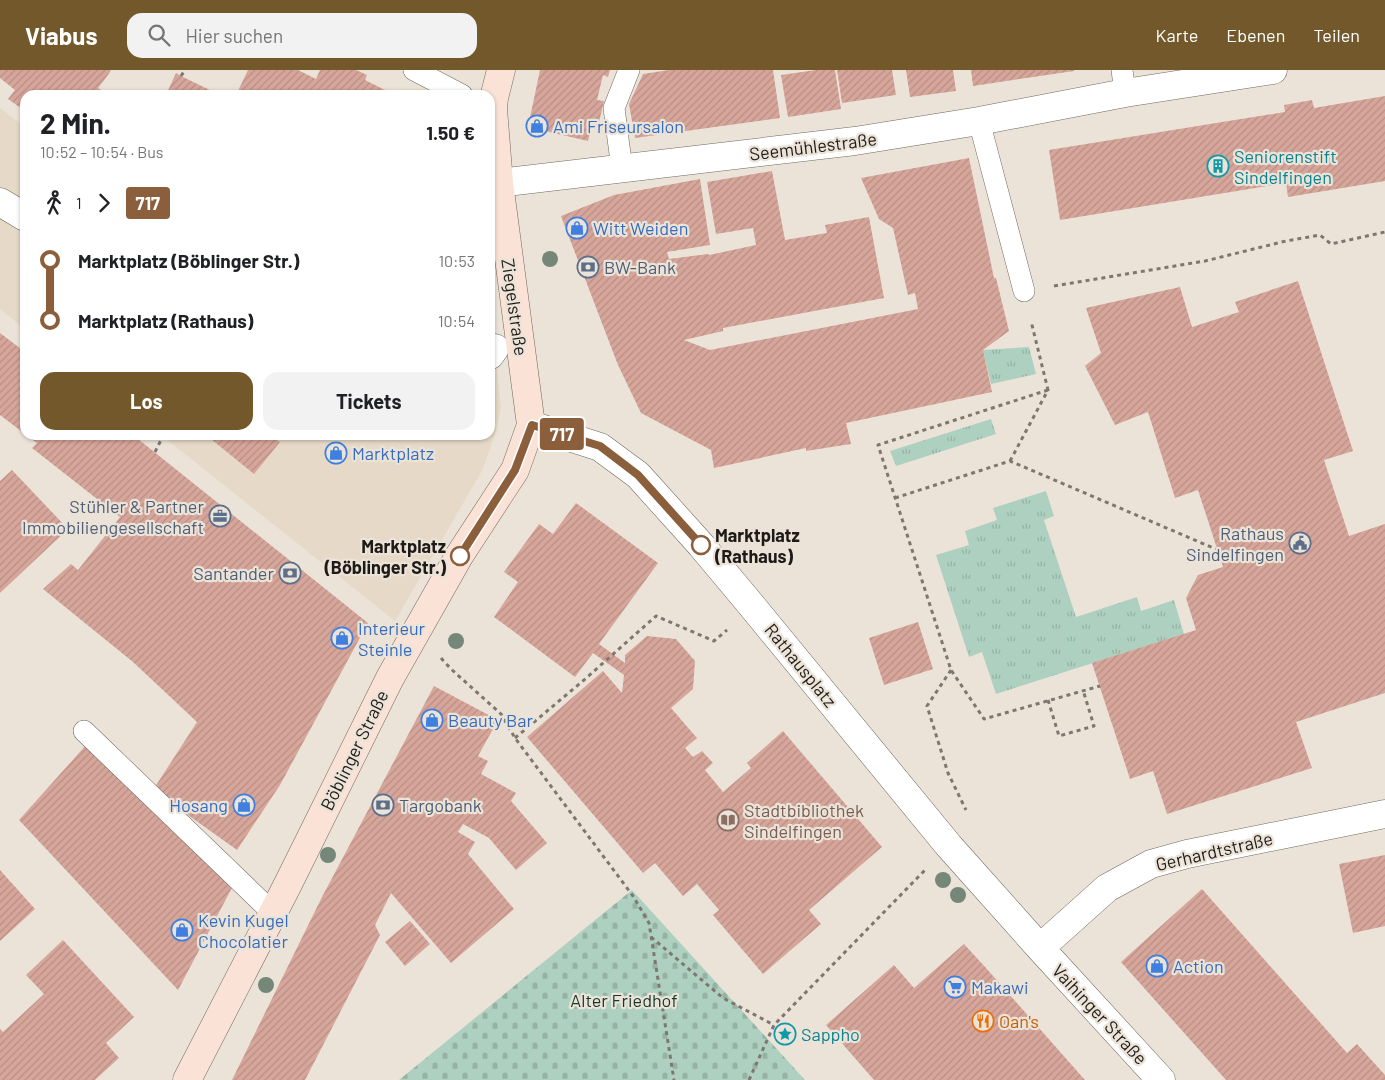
<!DOCTYPE html>
<html lang="de">
<meta charset="utf-8">
<style>
:root{--surface:#fff;--page:#f2f2f2;--text:#202124;--muted:#757577;--accent:#72582a}
body{margin:0;font-family:Barlow,sans-serif;background:var(--page);color:var(--text);height:100vh;display:flex;flex-direction:column;font-size:19px;white-space:nowrap}
*{box-sizing:border-box;margin:0}
p{font-size:16px;color:var(--muted)}
.icon{flex:none;width:28px;height:28px;fill:none;stroke:currentColor;stroke-width:2;stroke-linecap:round;stroke-linejoin:round}
.map{position:relative;flex:1;overflow:hidden}
.details{position:absolute;left:20px;top:20px;width:475px;height:350px;display:flex;flex-direction:column;background:var(--surface);border-radius:15px;box-shadow:0 1px 4px #0004}
.details>*{flex:none}
.badge{padding:0 10px;border-radius:4px;font-size:18px;line-height:32px}
.map>.badge{position:absolute;translate:-50% -50%;box-shadow:0 0 0 2px #fff}
.legs{display:flex;align-items:center;gap:8px;height:55px;padding:0 20px;font-size:16px}
.legs p{margin-inline-start:auto}
.summary{display:flex;align-items:center;justify-content:space-between;height:85px;padding:0 20px}
h1{font-size:28px;font-weight:700;line-height:38px}
.action{display:flex;gap:10px;margin-top:auto;padding:10px 20px}
.action a{flex:1;height:58px;border-radius:15px;background:var(--accent);color:#fff;font-size:20px;font-weight:700;line-height:58px;text-align:center}
.action a+a{background:var(--page);color:var(--text)}
ul{padding:0 20px;list-style:none}
li{display:flex;align-items:center;gap:18px;height:60px;font-size:19px}
li i{display:grid;place-items:center;width:8px;height:100%;margin:0 6px;background:currentColor}
li i::after{content:'';width:12px;height:12px;margin:-6px;border:4px solid;border-radius:50%;background:var(--surface)}
li p{margin-inline-start:auto}
li:first-child i{background:linear-gradient(#0000 50%,currentColor 0)}
li:last-child i{background:linear-gradient(currentColor 50%,#0000 0)}
header{display:flex;align-items:center;gap:30px;box-sizing:border-box;height:70px;padding:0 25px;background:var(--accent);color:#fff}
header strong{font-size:24px}
nav{display:flex;gap:28px;margin-inline-start:auto;font-size:18px}
.search{width:350px;height:45px;background:var(--page);display:flex;align-items:center;gap:12px;box-sizing:border-box;padding:0 18px;border-radius:15px;color:var(--muted);font-size:19px}
.map>svg:first-child{display:block}
.built{fill:#e6d9c7}
.grass{fill:url(#grass-tufts)}
.cemetery{fill:url(#cemetery-stones)}
.building{fill:url(#building-hatch)}
.lines{fill:none;stroke-linecap:round;stroke-linejoin:round}
.lane-casing{stroke:#70685f;stroke-width:22}
.street-casing{stroke:#70685f;stroke-width:29}
.secondary-casing{stroke:#70685f;stroke-width:29}
.path{stroke:#7e7770;stroke-width:3;stroke-dasharray:4 4;stroke-linecap:butt}
.lane{stroke:#fff;stroke-width:21}
.street{stroke:#fff;stroke-width:28}
.secondary{stroke:#fae2d6;stroke-width:28}
.tree{fill:#758779}
.line-1-casing{stroke:#fff;stroke-width:11}
.line-1{stroke:#8b5e3c;stroke-width:8}
.stop-1-dot{fill:#fff;stroke:#8b5e3c;stroke-width:2.5}
.labels{text-anchor:middle;dominant-baseline:central;stroke-width:4.5;stroke-linejoin:round;paint-order:stroke}
.shop-label{font-size:18px;fill:#366cbe;stroke:#ece3d8;text-anchor:start}
.street-label{font-size:18px;fill:#1e1a17;stroke:#ece3d8}
.culture-label{font-size:18px;fill:#0d838f;stroke:#ece3d8;text-anchor:start}
.service-label{font-size:18px;fill:#4e5e75;stroke:#ece3d8;text-anchor:end}
.stop-label{font-size:18px;font-weight:bold;fill:#1e1a17;stroke:#ece3d8;text-anchor:start}
.education-label{font-size:18px;fill:#785e54;stroke:#ece3d8;text-anchor:start}
.park-label{font-size:18px;fill:#133b2c;stroke:#ece3d8}
.food-label{font-size:18px;fill:#c56008;stroke:#ece3d8;text-anchor:start}
</style>
<header>
<strong>Viabus</strong>
<div class="search"><svg class="icon" aria-label="search" viewBox="0 0 24 24"><circle cx="10" cy="10" r="6"/><path d="M15 15l6 6"/></svg>Hier suchen</div>
<nav><a>Karte</a><a>Ebenen</a><a>Teilen</a></nav>
</header>
<div class="map">
<svg width="1385" height="1010" viewBox="0 0 1385 1010">
<defs>
<pattern id="grass-tufts" width="24" height="20" patternUnits="userSpaceOnUse" patternTransform="scale(1.25)"><rect width="24" height="20" fill="#aed0c0"/><path d="M3 7l-1-3M5 7V3M7 7l1-3M15 17l-1-3M17 17v-4M19 17l1-3" fill="none" stroke="#95b2a4"/></pattern>
<pattern id="cemetery-stones" width="16" height="16" patternUnits="userSpaceOnUse" patternTransform="scale(1.25)"><rect width="16" height="16" fill="#aed0c0"/><path d="M2 7V4a2 2 0 0 1 4 0v3zM10 15v-3a2 2 0 0 1 4 0v3z" fill="#95b2a4"/></pattern>
<pattern id="building-hatch" width="6" height="6" patternUnits="userSpaceOnUse" patternTransform="scale(1.25)"><rect width="6" height="6" fill="#d7a69b"/><path d="M-1 1l2-2M0 6l6-6M5 7l2-2" fill="none" stroke="#b88e85"/></pattern>
</defs>
<rect width="100%" height="100%" fill="#ece3d8"/>
<path class="built" d="M 0,38 L 25,57 L 25,259 L 0,239 Z
M 490,238 L 501,338 L 495,364 L 483,399 L 395,551 L 161,365 L 490,365 Z"/>
<path class="grass" d="M 1029,277 L 1036,304 L 991,314 L 983,280 Z
M 991,349 L 996,364 L 896,396 L 890,381 Z
M 1046,421 L 1054,446 L 1044,450 L 1076,547 L 1137,527 L 1141,541 L 1174,530 L 1184,564 L 996,624 L 982,582 L 969,587 L 936,485 L 969,475 L 965,461 L 997,450 L 993,438 Z"/>
<path class="cemetery" d="M 632,820 L 805,1010 L 399,1010 Z"/>
<path class="building" d="M 0,0 L 111,0 L 108,5 L 98,18 L 108,25 L 25,25 L 25,41 L 8,29 L 15,20 L 0,8 Z
M 248,0 L 298,0 L 316,9 L 320,0 L 356,0 L 367,5 L 365,10 L 395,25 L 236,25 Z
M 540,0 L 610,0 L 608,7 L 603,5 L 597,30 L 604,31 L 598,56 L 592,55 L 588,71 L 528,57 Z
M 669,0 L 773,0 L 780,48 L 635,68 L 629,34 L 643,4 Z
M 816,0 L 835,0 L 841,39 L 788,47 L 781,5 Z
M 837,0 L 892,0 L 896,25 L 842,33 Z
M 906,0 L 953,0 L 956,21 L 910,27 Z
M 971,0 L 1074,0 L 1074,1 L 973,16 Z
M 176,3 L 181,6 L 220,25 L 166,25 Z
M 1385,26 L 1385,111 L 1288,127 L 1286,113 L 1060,150 L 1049,80 L 1285,42 L 1284,35 L 1312,30 L 1314,38 Z
M 969,88 L 994,208 L 996,208 L 1009,261 L 983,280 L 992,322 L 846,353 L 851,374 L 806,381 L 806,378 L 714,398 L 711,380 L 641,343 L 618,295 L 561,146 L 614,125 L 700,109 L 710,175 L 667,182 L 669,189 L 708,184 L 709,185 L 756,175 L 753,158 L 716,164 L 707,112 L 772,101 L 785,170 L 827,163 L 825,155 L 869,147 L 884,228 L 723,258 L 723,261 L 684,270 L 710,280 L 918,239 L 915,223 L 908,225 L 893,158 L 879,149 L 861,108 Z
M 1298,211 L 1353,381 L 1324,390 L 1349,466 L 1385,454 L 1385,623 L 1296,652 L 1312,698 L 1167,744 L 1153,701 L 1130,709 L 1092,593 L 1196,560 L 1186,528 L 1198,505 L 1223,497 L 1198,420 L 1175,428 L 1148,342 L 1115,355 L 1085,296 L 1101,283 L 1086,238 L 1180,217 L 1192,257 L 1239,242 L 1235,232 Z
M 0,263 L 25,282 L 25,364 L 0,345 Z
M 26,365 L 133,365 L 368,553 L 280,715 L 237,780 L 153,720 L 197,652 L 133,592 L 43,519 L 71,494 L 78,500 L 120,447 L 32,378 L 37,373 Z
M 206,365 L 270,365 L 280,372 L 254,404 Z
M 12,400 L 68,459 L 0,523 L 0,411 Z
M 576,433 L 658,493 L 599,574 L 625,593 L 625,585 L 647,566 L 676,569 L 695,591 L 693,619 L 671,638 L 697,668 L 685,678 L 693,687 L 702,681 L 713,693 L 705,700 L 723,722 L 751,698 L 747,693 L 783,661 L 882,777 L 809,840 L 821,854 L 763,904 L 713,845 L 719,840 L 697,814 L 683,826 L 655,793 L 643,803 L 527,667 L 603,601 L 622,623 L 624,605 L 593,583 L 575,607 L 494,547 L 518,512 L 504,502 L 539,454 L 553,464 Z
M 918,552 L 933,599 L 884,615 L 869,568 Z
M 434,616 L 498,650 L 478,686 L 488,691 L 481,704 L 516,723 L 511,731 L 547,773 L 516,800 L 489,768 L 463,754 L 458,762 L 475,772 L 468,784 L 514,839 L 451,893 L 391,823 L 375,855 L 380,865 L 305,1010 L 232,1010 L 322,827 Z
M 87,674 L 234,814 L 178,920 L 19,750 Z
M 1385,785 L 1385,856 L 1353,863 L 1339,794 Z
M 0,800 L 35,839 L 0,871 Z
M 1202,819 L 1347,983 L 1357,974 L 1385,1005 L 1385,1010 L 1226,1010 L 1121,892 Z
M 410,851 L 430,874 L 405,896 L 385,872 Z
M 63,870 L 134,947 L 106,973 L 119,988 L 95,1010 L 0,1010 L 0,959 L 3,962 L 44,924 L 26,905 Z
M 964,874 L 986,898 L 1085,1010 L 874,1010 L 826,955 L 894,895 L 914,918 Z"/>
<g class="lines">
<g class="lane-casing">
<path id="lane" d="M 414,0 L 462,25
M 1122,0 L 1125,23
M 979,51 L 1024,221
M 622,99 L 614,38 L 629,0
M 84,661 L 273,843"/>
</g>
<g class="street-casing">
<path id="street" d="M 499,113 L 855,71 L 979,51 L 1125,23 L 1273,0
M 0,132 L 25,147
M 490,285 L 495,278
M 531,355 L 600,377 L 638,405 L 701,475 L 752,536 L 949,776 L 1040,878 L 1161,1010
M 1040,878 L 1107,818 L 1151,794 L 1187,784 L 1385,744"/>
</g>
<g class="secondary-casing">
<path id="secondary" d="M 187,1010 L 287,816 L 390,608 L 459,486 L 515,400 L 531,355 L 499,113 L 493,39 L 494,28 L 501,0"/>
</g>
<path class="path" d="M 181,6 L 185,0
M 1054,216 L 1205,191 L 1286,171 L 1320,165 L 1331,174 L 1385,162
M 1048,320 L 878,375 L 951,600 L 984,649 L 1100,616
M 155,382 L 163,366
M 1010,391 L 1048,320 L 1031,251
M 895,428 L 1010,391 L 1218,480
M 441,588 L 451,599 L 501,644 L 515,668 L 633,826 L 649,853 L 674,1010
M 951,600 L 927,636 L 948,703 L 966,740
M 1048,630 L 1059,666 L 1094,656 L 1083,620
M 515,668 L 584,610 L 656,546 L 714,571 L 727,560
M 651,867 L 723,928 L 774,955
M 749,1010 L 774,955 L 925,800"/>
<use href="#lane" class="lane"/>
<use href="#street" class="street"/>
<use href="#secondary" class="secondary"/>
</g>
<g class="tree">
<circle cx="550" cy="189" r="8"/>
<circle cx="456" cy="571" r="8"/>
<circle cx="328" cy="785" r="8"/>
<circle cx="943" cy="810" r="8"/>
<circle cx="958" cy="825" r="8"/>
<circle cx="266" cy="915" r="8"/>
</g>
<g class="lines">
<g class="line-1-casing">
<path id="line-1" d="M 460,486 L 515,400 L 532,355 L 600,376 L 638,405 L 701,475"/>
</g>
<use href="#line-1" class="line-1"/>
</g>
<defs>
<g id="shop-ring" transform="scale(1.125)"><circle r="9.5" fill="#ece3d8" stroke="#3f7fe0" stroke-width="1.5"/><path d="M-5-2.5h2.3a2.7 3.5 0 0 1 5.4 0H5L5.5 6h-11ZM-1.5-2.5h3a1.5 2.3 0 0 0-3 0Z" fill="#3f7fe0"/></g>
<g id="building-ring" transform="scale(1.125)"><circle r="9.5" fill="#ece3d8" stroke="#0f9aa8" stroke-width="1.5"/><path d="M-4-6H4V6H1V3H-1V6H-4ZM-2.5-4.3h1.7v1.8h-1.7ZM.8-4.3h1.7v1.8H.8ZM-2.5-1h1.7V.8h-1.7ZM.8-1h1.7V.8H.8Z" fill="#0f9aa8"/></g>
<g id="bank-ring" transform="scale(1.125)"><circle r="9.5" fill="#ece3d8" stroke="#5c6f8a" stroke-width="1.5"/><path d="M-6-4H6V4H-6ZM0-2.3a2.3 2.3 0 1 0 0 4.6a2.3 2.3 0 1 0 0-4.6Z" fill="#5c6f8a"/></g>
<g id="office-ring" transform="scale(1.125)"><circle r="9.5" fill="#ece3d8" stroke="#5c6f8a" stroke-width="1.5"/><path d="M-6-3h4V-5.5h4V-3h4V5H-6ZM-1-4.5V-3h2v-1.5ZM-6 0V1H6V0Z" fill="#5c6f8a"/></g>
<g id="civic-ring" transform="scale(1.125)"><circle r="9.5" fill="#ece3d8" stroke="#5c6f8a" stroke-width="1.5"/><path d="M-.6-6.5H3V-4.5H.6V-3L4-1V1h2V6H-6V1h2V-1L-.6-3ZM-1.2 2.5V6h2.4V2.5Z" fill="#5c6f8a"/></g>
<g id="library-ring" transform="scale(1.125)"><circle r="9.5" fill="#ece3d8" stroke="#8d6e63" stroke-width="1.5"/><path d="M-6-4Q-3-5.5-.7-3.5V5Q-3 3-6 4ZM6-4Q3-5.5 .7-3.5V5Q3 3 6 4Z" fill="#8d6e63"/></g>
<g id="supermarket-ring" transform="scale(1.125)"><circle r="9.5" fill="#ece3d8" stroke="#3f7fe0" stroke-width="1.5"/><path d="M-6-5.5h2.5l.6 2H6L4.5 2H-2.5L-4.4-4H-6ZM-1.5 3.2a1.3 1.3 0 1 0 .1 0ZM3 3.2a1.3 1.3 0 1 0 .1 0Z" fill="#3f7fe0"/></g>
<g id="restaurant-ring" transform="scale(1.125)"><circle r="9.5" fill="#ece3d8" stroke="#e8710a" stroke-width="1.5"/><path d="M-5-6h1v4h1v-4h1v4h1v-4h1v5L-1.5 .5V6h-2V.5L-5-1ZM5-6V6H3V1.5H1.5Q1.5-4 5-6Z" fill="#e8710a"/></g>
<g id="sight-ring" transform="scale(1.125)"><circle r="9.5" fill="#ece3d8" stroke="#0f9aa8" stroke-width="1.5"/><path d="M0-6L1.8-2.2L6-1.7L2.9 1.2L3.7 5.4L0 3.3L-3.7 5.4L-2.9 1.2L-6-1.7L-1.8-2.2Z" fill="#0f9aa8"/></g>
</defs>
<g fill-rule="evenodd">
<use href="#shop-ring" x="537" y="56"/>
<use href="#building-ring" x="1218" y="96"/>
<use href="#shop-ring" x="577" y="158"/>
<use href="#bank-ring" x="588" y="197"/>
<use href="#shop-ring" x="336" y="383"/>
<use href="#office-ring" x="220" y="446"/>
<use href="#civic-ring" x="1300" y="473"/>
<use href="#bank-ring" x="290" y="503"/>
<use href="#shop-ring" x="342" y="568"/>
<use href="#shop-ring" x="432" y="650"/>
<use href="#shop-ring" x="244" y="735"/>
<use href="#bank-ring" x="383" y="735"/>
<use href="#library-ring" x="728" y="750"/>
<use href="#shop-ring" x="182" y="860"/>
<use href="#shop-ring" x="1157" y="896"/>
<use href="#supermarket-ring" x="955" y="917"/>
<use href="#restaurant-ring" x="983" y="951"/>
<use href="#sight-ring" x="785" y="964"/>
</g>
<g class="stop-1-dot">
<circle cx="701" cy="475" r="9"/>
<circle cx="460" cy="486" r="9"/>
</g>
<g class="labels">
<g class="shop-label">
<text x="553" y="56">Ami Friseursalon</text>
<text x="593" y="158">Witt Weiden</text>
<text x="352" y="383">Marktplatz</text>
<text x="358" y="558">Interieur<tspan x="358" dy="21">Steinle</tspan></text>
<text x="448" y="650">Beauty Bar</text>
<text x="228" y="735" text-anchor="end">Hosang</text>
<text x="198" y="850">Kevin Kugel<tspan x="198" dy="21">Chocolatier</tspan></text>
<text x="1173" y="896">Action</text>
<text x="971" y="917">Makawi</text>
</g>
<g class="street-label">
<text transform="translate(813 76) rotate(-7)">Seemühlestraße</text>
<text transform="translate(515 237) rotate(82)">Ziegelstraße</text>
<text transform="translate(801 595) rotate(51)">Rathausplatz</text>
<text transform="translate(354 680) rotate(-64)">Böblinger Straße</text>
<text transform="translate(1214 781) rotate(-13)">Gerhardtstraße</text>
<text transform="translate(1100 944) rotate(47)">Vaihinger Straße</text>
</g>
<g class="culture-label">
<text x="1234" y="86">Seniorenstift<tspan x="1234" dy="21">Sindelfingen</tspan></text>
<text x="801" y="964">Sappho</text>
</g>
<g class="service-label">
<text x="604" y="197" text-anchor="start">BW-Bank</text>
<text x="204" y="436">Stühler &amp; Partner<tspan x="204" dy="21">Immobiliengesellschaft</tspan></text>
<text x="1284" y="463">Rathaus<tspan x="1284" dy="21">Sindelfingen</tspan></text>
<text x="274" y="503">Santander</text>
<text x="399" y="735" text-anchor="start">Targobank</text>
</g>
<g class="stop-label">
<text x="715" y="465">Marktplatz<tspan x="715" dy="21">(Rathaus)</tspan></text>
<text x="446" y="476" text-anchor="end">Marktplatz<tspan x="446" dy="21">(Böblinger Str.)</tspan></text>
</g>
<g class="education-label">
<text x="744" y="740">Stadtbibliothek<tspan x="744" dy="21">Sindelfingen</tspan></text>
</g>
<g class="park-label">
<text x="624" y="930">Alter Friedhof</text>
</g>
<g class="food-label">
<text x="999" y="951">Oan's</text>
</g>
</g>
</svg>
<b class="badge" style="left:562px;top:364px;background:#8b5e3c;color:#fff">717</b>
<section class="details">
<div class="summary"><div><h1>2 Min.</h1><p>10:52 – 10:54 · Bus</p></div><b>1.50 €</b></div>
<div class="legs"><svg class="icon" aria-label="walk" viewBox="0 0 24 24"><circle cx="13" cy="4" r="2"/><path d="M13 8l-2 6 4 7M11 14l-3 7M7 12l3-4h3l4 4"/></svg>1<svg class="icon" aria-label="forward" viewBox="0 0 24 24"><path d="M9 5l7 7-7 7"/></svg><b class="badge" style="background:#8b5e3c;color:#fff">717</b></div>
<ul>
<li><i style="color:#8b5e3c"></i><b>Marktplatz (Böblinger Str.)</b><p>10:53</p></li>
<li><i style="color:#8b5e3c"></i><b>Marktplatz (Rathaus)</b><p>10:54</p></li>
</ul>
<div class="action"><a>Los</a><a>Tickets</a></div>
</section>
</div>
